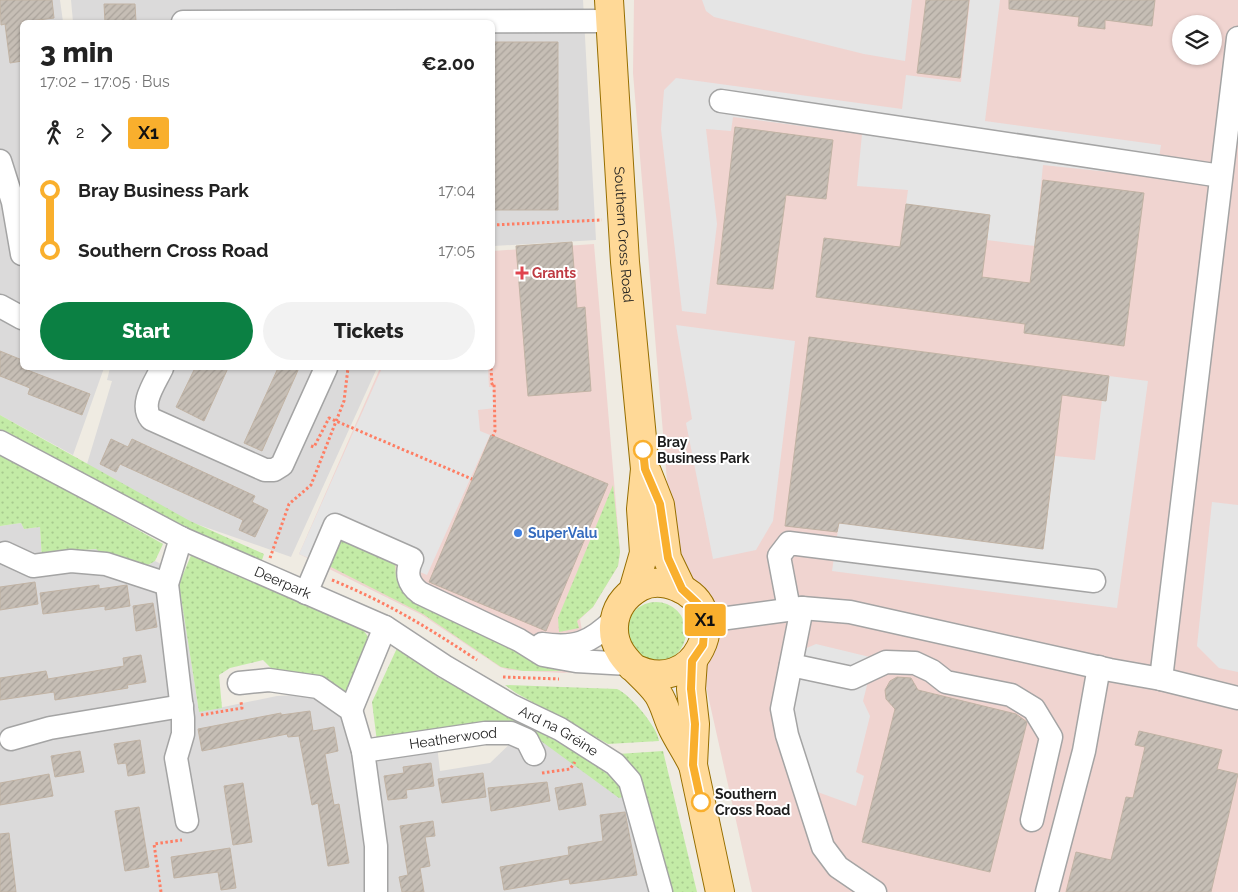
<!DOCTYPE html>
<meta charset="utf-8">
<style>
:root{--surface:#fff;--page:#f2f2f2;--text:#222;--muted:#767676;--accent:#0b8043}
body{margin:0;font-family:Raleway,sans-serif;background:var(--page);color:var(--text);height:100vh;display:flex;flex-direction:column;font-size:19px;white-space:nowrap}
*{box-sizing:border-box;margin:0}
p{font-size:16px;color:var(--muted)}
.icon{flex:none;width:28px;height:28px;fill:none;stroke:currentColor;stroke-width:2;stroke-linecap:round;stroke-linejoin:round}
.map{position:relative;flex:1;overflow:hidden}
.panel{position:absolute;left:20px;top:20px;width:475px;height:350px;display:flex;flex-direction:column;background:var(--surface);border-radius:8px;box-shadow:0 1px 4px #0004}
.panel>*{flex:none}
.badge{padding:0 10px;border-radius:4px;font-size:18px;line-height:32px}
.controls{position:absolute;left:1172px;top:15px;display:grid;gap:10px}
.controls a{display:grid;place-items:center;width:50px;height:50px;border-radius:50%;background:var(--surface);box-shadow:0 1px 4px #0004;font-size:25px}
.map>.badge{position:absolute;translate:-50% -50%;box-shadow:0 0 0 2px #fff}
.legs{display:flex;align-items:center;gap:8px;height:55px;padding:0 20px;font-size:16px}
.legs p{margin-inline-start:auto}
.head{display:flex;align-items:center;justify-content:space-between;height:85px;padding:0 20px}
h1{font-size:28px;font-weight:800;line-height:38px}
.cta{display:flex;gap:10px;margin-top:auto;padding:10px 20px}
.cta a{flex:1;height:58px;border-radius:30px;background:var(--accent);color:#fff;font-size:20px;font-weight:800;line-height:58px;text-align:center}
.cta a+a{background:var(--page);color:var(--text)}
ul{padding:0 20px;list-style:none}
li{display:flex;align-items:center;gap:18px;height:60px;font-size:19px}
li i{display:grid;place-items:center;width:8px;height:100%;margin:0 6px;background:currentColor}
li i::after{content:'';width:12px;height:12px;margin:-6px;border:4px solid;border-radius:50%;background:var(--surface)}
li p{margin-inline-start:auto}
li:first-child i{background:linear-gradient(#0000 50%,currentColor 0)}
li:last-child i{background:linear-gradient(currentColor 50%,#0000 0)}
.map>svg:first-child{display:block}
.residential{fill:#dbdada}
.commercial{fill:#f0d4d0;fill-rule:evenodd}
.grass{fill:url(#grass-dots)}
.parking{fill:#e5e5e5}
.building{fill:url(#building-hatch);stroke:#c1b3a4}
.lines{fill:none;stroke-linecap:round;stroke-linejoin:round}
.minor-casing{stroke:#a4a4a4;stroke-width:25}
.major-casing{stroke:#966e00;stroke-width:30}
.path{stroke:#fe7e64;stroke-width:3;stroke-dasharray:2.5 2.5;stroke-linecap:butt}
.minor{stroke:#fff;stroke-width:22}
.major{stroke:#ffd997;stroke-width:28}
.line-1-casing{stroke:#fff;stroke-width:11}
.line-1{stroke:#f9af2d;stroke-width:8}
.health-dot{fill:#e0444e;stroke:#fff;stroke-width:2}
.stop-1-dot{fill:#fff;stroke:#f9af2d;stroke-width:2.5}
.shop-dot{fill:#3f7fe0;stroke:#fff;stroke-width:2}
.labels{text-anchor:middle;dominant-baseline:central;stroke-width:4;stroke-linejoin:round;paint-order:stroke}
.street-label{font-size:14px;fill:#1d1d1d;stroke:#fff}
.health-label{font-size:14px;font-weight:bold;fill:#be3a42;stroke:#fff;text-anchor:start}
.stop-label{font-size:14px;font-weight:bold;fill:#1d1d1d;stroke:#fff;text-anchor:start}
.shop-label{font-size:14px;font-weight:bold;fill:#366cbe;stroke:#fff;text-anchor:start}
</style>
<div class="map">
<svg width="1238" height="892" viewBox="0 0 1238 892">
<defs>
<pattern id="grass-dots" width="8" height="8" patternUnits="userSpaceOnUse" patternTransform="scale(1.25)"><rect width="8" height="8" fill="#c3eba6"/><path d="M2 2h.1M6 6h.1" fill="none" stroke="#a7c98e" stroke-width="1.8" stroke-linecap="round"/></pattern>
<pattern id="building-hatch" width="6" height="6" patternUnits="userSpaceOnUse" patternTransform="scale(1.25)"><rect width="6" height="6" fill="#c6beb5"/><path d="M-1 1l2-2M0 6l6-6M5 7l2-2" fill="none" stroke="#aaa39b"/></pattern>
</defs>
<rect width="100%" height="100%" fill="#efebe2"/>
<path class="residential" d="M 0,0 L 60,0 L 63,22 L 22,22 L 22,368 L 104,368 L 73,455 L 0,415 Z
M 71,0 L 583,0 L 596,240 L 493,246 L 492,22 L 73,22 Z
M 110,368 L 377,368 L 291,557 L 182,519 L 84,474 L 112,381 L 107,380 Z
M 21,523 L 24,529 L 40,527 L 42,560 L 69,551 L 96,549 L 148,565 L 155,561 L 183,575 L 179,584 L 199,712 L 277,696 L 315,694 L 340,713 L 354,756 L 437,746 L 440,771 L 490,763 L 514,740 L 564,725 L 618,754 L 668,892 L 0,892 L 0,526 Z"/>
<path class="commercial" d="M 634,0 L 1238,0 L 1238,892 L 752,892 L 690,615 L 675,577 L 633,73 ZM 1181,24 L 1214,24 L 1214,56 L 1181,56 Z
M 594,244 L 620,552 L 618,566 L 593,607 L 580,619 L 589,671 L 563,673 L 509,670 L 500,667 L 422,615 L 299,554 L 380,368 L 492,368 L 493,251 Z"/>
<path class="grass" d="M 0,415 L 190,521 L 264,554 L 261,563 L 188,531 L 0,440 Z
M 0,452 L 163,544 L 155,561 L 148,565 L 106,557 L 96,549 L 69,551 L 42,560 L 40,527 L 24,529 L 21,523 L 0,526 Z
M 613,485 L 620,552 L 618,566 L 593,607 L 577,621 L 579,628 L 559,632 L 558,618 Z
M 343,538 L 395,561 L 396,578 L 409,599 L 589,671 L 523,671 L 501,667 L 423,614 L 327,565 L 337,539 Z
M 192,553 L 361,627 L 369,638 L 346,693 L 276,673 L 263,660 L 230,668 L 219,675 L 222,708 L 199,712 L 179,584 Z
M626 632a30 30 0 1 1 60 0a30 30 0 1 1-60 0Z
M 398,646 L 438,677 L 582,755 L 623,786 L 627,796 L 619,798 L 530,733 L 377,742 L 372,702 Z
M 505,685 L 617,689 C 630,694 658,728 659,741 L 608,744 L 516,693 Z
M 663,751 L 697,892 L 668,892 L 618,754 Z"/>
<path class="parking" d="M 702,0 L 912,0 L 905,61 L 864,54 L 714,17 L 706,11 Z
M 970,0 L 1000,0 L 985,121 L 1161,145 L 1156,177 L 1043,165 L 1035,246 L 987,240 L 990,215 L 906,204 L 908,190 L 857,186 L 862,134 L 733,117 L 731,131 L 706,129 L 717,224 L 706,314 L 682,311 L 661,129 L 664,90 L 676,78 L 902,109 L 906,75 L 961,82 Z
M 676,325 L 795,341 L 773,521 L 756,550 L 713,559 L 686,423 L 692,419 Z
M 382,368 L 488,368 L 489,387 L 493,387 L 495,408 L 478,410 L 480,431 L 490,435 L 427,575 L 340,538 L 327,566 L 299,554 Z
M 1109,376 L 1148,381 L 1117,608 L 832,571 L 839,523 L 1043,549 L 1055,456 L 1095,460 L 1102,400 L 1106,400 Z
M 1212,502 L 1238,505 L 1238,672 L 1219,668 L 1197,646 Z
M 816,644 L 874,658 L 863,701 L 870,716 L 856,772 L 864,776 L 856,806 L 812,790 L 789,719 L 802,650 Z"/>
<path class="building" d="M 0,0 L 52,0 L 54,18 L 22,22 L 22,61 L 10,63 L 5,24 L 1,25 Z
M 926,0 L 969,0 L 960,78 L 917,73 Z
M 1009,0 L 1155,0 L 1152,26 L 1105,20 L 1105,29 L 1078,26 L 1079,17 L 1009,9 Z
M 104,4 L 135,4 L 136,22 L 105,22 Z
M 492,42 L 558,42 L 558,210 L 492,210 Z
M 735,127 L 833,140 L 826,199 L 786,195 L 773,289 L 717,284 Z
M 1043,180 L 1144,193 L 1124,346 L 1024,333 L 1025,324 L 816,297 L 824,238 L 900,247 L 906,204 L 990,215 L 982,277 L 1030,283 Z
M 572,242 L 577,308 L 585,307 L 591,391 L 528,396 L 516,246 Z
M 809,337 L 1109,376 L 1106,401 L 1062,395 L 1043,549 L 839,523 L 837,532 L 785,526 Z
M 0,351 L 22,360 L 22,368 L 90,394 L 82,415 L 28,394 L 30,388 L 0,376 Z
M 195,368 L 228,368 L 204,421 L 176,407 Z
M 278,368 L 299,368 L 262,451 L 244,443 Z
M 491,435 L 608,484 L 546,631 L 429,582 Z
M 111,439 L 128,447 L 132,439 L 255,496 L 252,502 L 268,510 L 255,537 L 239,530 L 243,520 L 120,464 L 116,472 L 100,464 Z
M 35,582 L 38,604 L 0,610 L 0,587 Z
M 99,585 L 99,589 L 127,585 L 130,606 L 105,610 L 105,606 L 43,614 L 40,593 Z
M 153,603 L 157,627 L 136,631 L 133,606 Z
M 141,655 L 146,682 L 127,685 L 128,688 L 55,700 L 54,692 L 0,700 L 0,678 L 46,671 L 48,679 L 124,666 L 123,658 Z
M 897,677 L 911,678 L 918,690 L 1016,714 L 1027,722 L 990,872 L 862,842 L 895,709 L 886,699 L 885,690 L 890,681 Z
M 310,711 L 313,731 L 334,727 L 338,751 L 325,754 L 334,805 L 339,804 L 349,863 L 328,866 L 318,803 L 312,805 L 299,736 L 288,737 L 287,734 L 202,751 L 198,729 L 281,713 L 281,715 Z
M 1139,731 L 1222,750 L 1217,769 L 1238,774 L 1211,892 L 1066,892 L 1076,852 L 1111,860 L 1126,797 L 1133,798 L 1145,747 L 1135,745 Z
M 140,740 L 145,773 L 128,776 L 126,763 L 118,764 L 114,744 Z
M 80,751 L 84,772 L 55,777 L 51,756 Z
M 431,763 L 434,786 L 406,790 L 407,798 L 388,800 L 384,776 L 404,773 L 403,767 Z
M 483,773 L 486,797 L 442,803 L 438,779 Z
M 49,774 L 53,796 L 0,805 L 0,783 Z
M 547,782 L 550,801 L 491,811 L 488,788 Z
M 243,783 L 252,842 L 233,845 L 224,786 Z
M 582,783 L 586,805 L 559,810 L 555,788 Z
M 139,807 L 149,867 L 125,871 L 115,811 Z
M 625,812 L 637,875 L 570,884 L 569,879 L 504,890 L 500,867 L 569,855 L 568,847 L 603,841 L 600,815 Z
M 433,821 L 435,836 L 425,837 L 430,866 L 420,868 L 424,892 L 402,892 L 399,877 L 408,875 L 400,826 Z
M 9,833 L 16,892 L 0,892 L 0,834 Z
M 230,848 L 236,888 L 221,890 L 218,872 L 174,878 L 171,857 Z"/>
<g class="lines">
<g class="minor-casing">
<g id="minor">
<path d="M 183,22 L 610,21"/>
<path d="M 721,101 L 1221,176"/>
<path d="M 0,161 L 13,202 L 22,254"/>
<path d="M 0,306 L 22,318"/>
<path d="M 162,368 C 155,383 139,404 151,419 L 265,470 L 274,470 L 282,465 L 326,368"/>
<path id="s1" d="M 0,442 L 181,538 L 385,627 L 444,666 L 512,706 L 560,729 L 615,764 L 630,781 L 661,892"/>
<path d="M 181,538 L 167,584 L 183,718 L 183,734 L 176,758 L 187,821"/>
<path d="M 5,553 L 33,566 L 71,561 L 106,564 L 167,584"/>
<path d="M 306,593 L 335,525 L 412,559 C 405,573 408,584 420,593 L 519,640 L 543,655 L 576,661 L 629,664"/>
<path d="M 802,608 L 782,709 L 787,735 L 823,847 L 838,867 L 875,892"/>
<path d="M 789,609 L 779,556 L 789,543 L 1094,581"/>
<path d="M 705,621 L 802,608 L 850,612 L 1110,670 L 1161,679 L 1238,698"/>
<path d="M 542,644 C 575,649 590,643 614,620"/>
<path d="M 791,665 L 852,678 L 886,662 L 915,663 L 932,671 L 946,682 L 1011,695 L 1034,709 L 1051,737 L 1032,820"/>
<path d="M 1161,679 L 1238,38"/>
<path d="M 239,683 L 269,680 L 318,687 L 351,710 L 363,751 L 376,846 L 376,892"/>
<path d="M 351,710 L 385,627"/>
<path d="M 11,739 L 50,728 L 182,706"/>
<path id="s2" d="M 363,751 L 485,733 L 511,733 L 527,740 L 534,754"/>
<path d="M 1047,892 L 1084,751 L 1099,667"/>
</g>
</g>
<g class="major-casing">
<g id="major">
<path id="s3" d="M 609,0 L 625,262 L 645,469 L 641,509 L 644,553 L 633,591"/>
<path d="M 647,472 L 660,505 L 667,558 L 682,589"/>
<path d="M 693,661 L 691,689 L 695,724 L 693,765 L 720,892"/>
<path d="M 632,667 C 695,701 736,610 677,587 C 665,582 651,581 640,587 C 624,596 615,609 614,626 C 612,658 642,671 658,694 C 665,705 667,717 673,729 C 679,741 687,753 693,765"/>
</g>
</g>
<path class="path" d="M 492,225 L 602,220
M 491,368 L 492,384 L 494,383 L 495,431 L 493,436
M 311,446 L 314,447 L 329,418 L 472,479
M 270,558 L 289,504 L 311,485 L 344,401 L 348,368
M 332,580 C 386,602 429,628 477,660
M 503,677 L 559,679
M 201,715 L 242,708 L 241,702
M 542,773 L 570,769 L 575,762
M 161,892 L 154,844 L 182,840"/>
<use href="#minor" class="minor"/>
<use href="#major" class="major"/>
</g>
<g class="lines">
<g class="line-1-casing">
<path id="line-1" d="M 643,450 L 645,469 L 660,504 L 668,558 L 682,589 L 698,604 L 705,621 L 703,645 L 692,661 L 691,689 L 695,724 L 693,765 L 701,802"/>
</g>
<use href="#line-1" class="line-1"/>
</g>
<path class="health-dot" d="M519.5 265.5h5v5h5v5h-5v5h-5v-5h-5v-5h5z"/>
<g class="stop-1-dot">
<circle cx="643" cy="450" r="9"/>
<circle cx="701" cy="802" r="9"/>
</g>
<circle class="shop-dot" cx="518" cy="533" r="5"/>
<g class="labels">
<g class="street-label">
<text stroke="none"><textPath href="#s3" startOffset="235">Southern Cross Road</textPath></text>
<text stroke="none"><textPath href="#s1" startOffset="316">Deerpark</textPath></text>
<text stroke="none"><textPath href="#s1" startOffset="630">Ard na Gréine</textPath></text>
<text stroke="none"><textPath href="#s2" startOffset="91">Heatherwood</textPath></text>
</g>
<g class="health-label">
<text x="532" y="273">Grants</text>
</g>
<g class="stop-label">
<text x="657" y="442">Bray<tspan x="657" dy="16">Business Park</tspan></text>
<text x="715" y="794">Southern<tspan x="715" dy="16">Cross Road</tspan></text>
</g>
<g class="shop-label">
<text x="528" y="533">SuperValu</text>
</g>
</g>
</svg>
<div class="controls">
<a><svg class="icon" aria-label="layers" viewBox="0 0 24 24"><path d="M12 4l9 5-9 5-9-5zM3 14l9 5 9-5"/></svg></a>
</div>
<b class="badge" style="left:705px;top:620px;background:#f9af2d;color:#111">X1</b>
<section class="panel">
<div class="head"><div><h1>3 min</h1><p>17:02 – 17:05 · Bus</p></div><b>€2.00</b></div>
<div class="legs"><svg class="icon" aria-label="walk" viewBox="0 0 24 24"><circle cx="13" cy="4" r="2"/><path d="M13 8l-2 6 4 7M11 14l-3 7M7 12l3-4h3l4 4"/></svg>2<svg class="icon" aria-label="forward" viewBox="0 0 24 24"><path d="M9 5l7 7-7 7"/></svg><b class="badge" style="background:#f9af2d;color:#111">X1</b></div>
<ul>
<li><i style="color:#f9af2d"></i><b>Bray Business Park</b><p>17:04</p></li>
<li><i style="color:#f9af2d"></i><b>Southern Cross Road</b><p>17:05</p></li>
</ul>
<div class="cta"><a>Start</a><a>Tickets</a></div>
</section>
</div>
